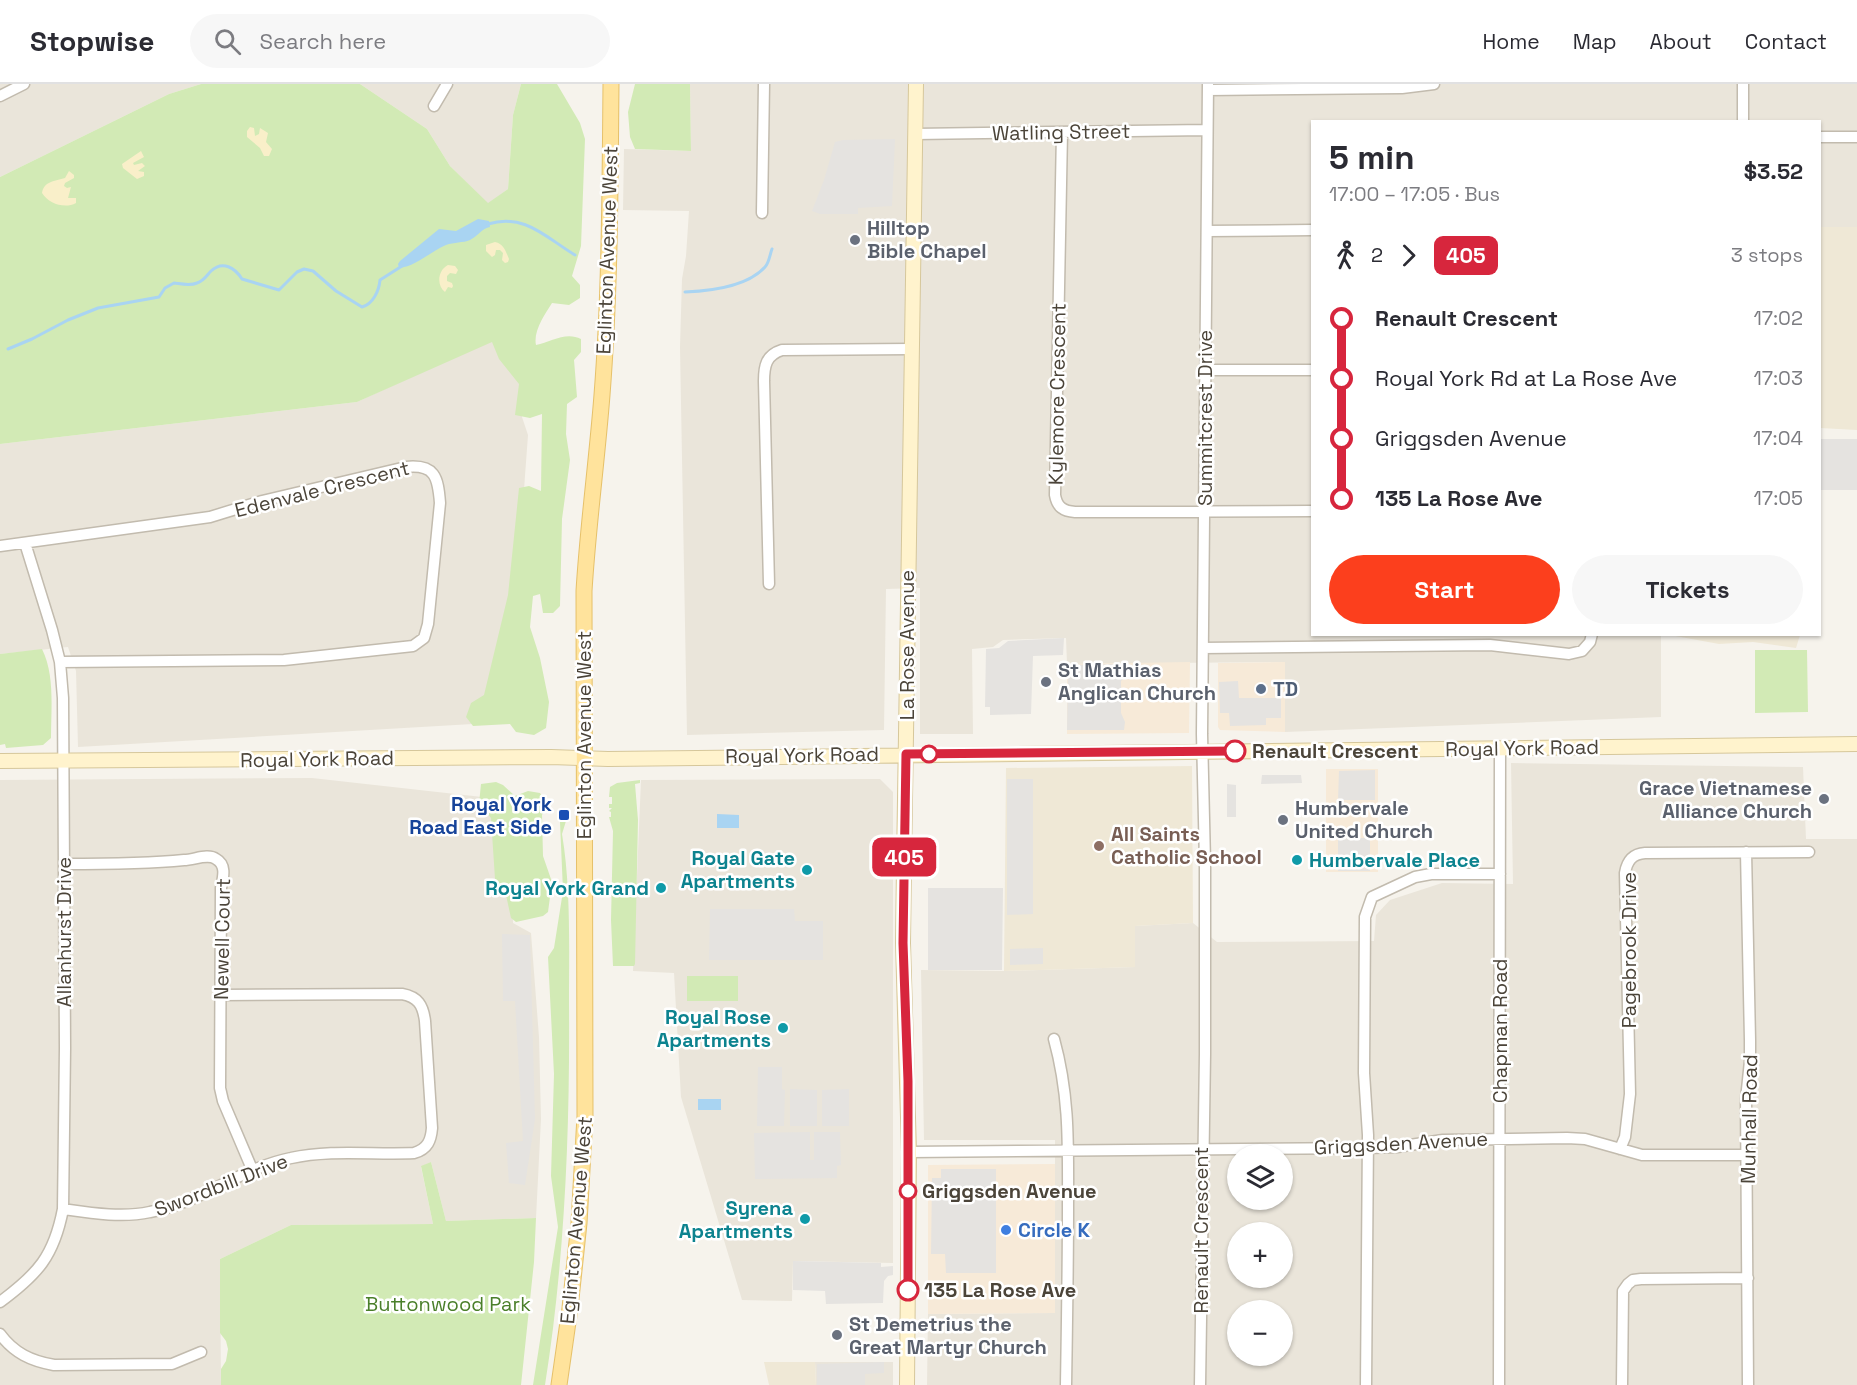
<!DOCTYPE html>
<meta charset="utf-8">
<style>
:root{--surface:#fff;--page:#f7f7f7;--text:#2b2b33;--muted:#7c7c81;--line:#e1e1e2;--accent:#fc3f1d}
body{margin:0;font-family:"Space Grotesk",sans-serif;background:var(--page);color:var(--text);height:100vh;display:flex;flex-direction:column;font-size:22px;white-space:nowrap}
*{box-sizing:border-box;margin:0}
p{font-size:20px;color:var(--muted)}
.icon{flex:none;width:33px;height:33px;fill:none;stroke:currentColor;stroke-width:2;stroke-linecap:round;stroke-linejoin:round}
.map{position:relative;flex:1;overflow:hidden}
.details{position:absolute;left:1311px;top:36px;width:510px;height:516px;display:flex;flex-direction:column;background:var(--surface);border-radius:0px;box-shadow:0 2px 4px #0004}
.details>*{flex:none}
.badge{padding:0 12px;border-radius:9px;font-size:21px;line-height:39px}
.controls{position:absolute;left:1227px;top:1060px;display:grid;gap:12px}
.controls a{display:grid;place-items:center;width:66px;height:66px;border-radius:50%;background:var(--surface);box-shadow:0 2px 4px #0004;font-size:30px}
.map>.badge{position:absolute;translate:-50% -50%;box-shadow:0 0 0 3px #fff}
.legs{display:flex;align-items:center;gap:9px;height:66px;padding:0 18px;font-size:20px}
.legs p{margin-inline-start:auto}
.headline{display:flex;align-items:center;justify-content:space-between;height:102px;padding:0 18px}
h1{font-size:33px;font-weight:800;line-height:45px}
.button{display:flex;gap:12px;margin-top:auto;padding:12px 18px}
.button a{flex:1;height:69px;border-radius:36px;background:var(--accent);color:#fff;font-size:24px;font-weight:800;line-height:69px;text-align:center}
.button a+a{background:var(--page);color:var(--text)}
ul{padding:0 18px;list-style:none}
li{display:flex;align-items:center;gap:21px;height:60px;font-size:22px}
li i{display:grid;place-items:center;width:9px;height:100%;margin:0 8px;background:currentColor}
li i::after{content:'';width:15px;height:15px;margin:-8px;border:4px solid;border-radius:50%;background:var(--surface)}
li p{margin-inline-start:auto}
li:first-child i{background:linear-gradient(#0000 50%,currentColor 0)}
li:last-child i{background:linear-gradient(currentColor 50%,#0000 0)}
header{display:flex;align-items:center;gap:36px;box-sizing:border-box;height:84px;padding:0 30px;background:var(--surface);border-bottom:2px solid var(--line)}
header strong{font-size:28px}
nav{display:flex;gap:33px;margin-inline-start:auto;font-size:21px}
.search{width:420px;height:54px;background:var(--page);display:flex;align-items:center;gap:15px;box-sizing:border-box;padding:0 21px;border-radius:33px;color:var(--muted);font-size:22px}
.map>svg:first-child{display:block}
.residential{fill:#eae5da;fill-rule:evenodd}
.commercial{fill:#f7ead8}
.education{fill:#efe8d6}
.green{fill:#d2eab5}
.sand{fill:#f9efc9}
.parking{fill:#e5e3e0}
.water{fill:#a9d4f2}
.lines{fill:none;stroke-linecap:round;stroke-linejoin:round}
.stream{stroke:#a9d4f2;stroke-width:3}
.street-casing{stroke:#c2bbae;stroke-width:13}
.secondary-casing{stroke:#d6c79b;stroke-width:16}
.primary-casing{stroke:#e6c16a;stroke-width:17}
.street{stroke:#fff;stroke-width:10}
.secondary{stroke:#fff3cd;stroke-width:14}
.primary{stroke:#ffe39c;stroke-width:15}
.line-1-casing{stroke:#fff;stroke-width:14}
.line-1{stroke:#d7263d;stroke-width:9}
.worship-dot{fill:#6b7280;stroke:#fff;stroke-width:2}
.service-dot{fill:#5c6f8a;stroke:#fff;stroke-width:2}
.stop-1-dot{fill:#fff;stroke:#d7263d;stroke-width:3}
.transit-dot{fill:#1a4fb4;stroke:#fff;stroke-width:2}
.education-dot{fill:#8d6e63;stroke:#fff;stroke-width:2}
.culture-dot{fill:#0f9aa8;stroke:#fff;stroke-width:2}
.shop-dot{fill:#3f7fe0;stroke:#fff;stroke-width:2}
.labels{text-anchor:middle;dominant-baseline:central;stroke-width:5;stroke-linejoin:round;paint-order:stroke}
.street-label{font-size:20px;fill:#4b4439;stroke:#fff}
.worship-label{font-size:20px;font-weight:bold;fill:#5b616d;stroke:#fff;text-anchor:start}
.service-label{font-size:20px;font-weight:bold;fill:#4e5e75;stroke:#fff;text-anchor:start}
.stop-label{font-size:20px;font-weight:bold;fill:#4b4439;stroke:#fff;text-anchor:start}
.transit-label{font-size:20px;font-weight:bold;fill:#164399;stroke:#fff;text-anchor:end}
.education-label{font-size:20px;font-weight:bold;fill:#785e54;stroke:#fff;text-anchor:start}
.culture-label{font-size:20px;font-weight:bold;fill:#0d838f;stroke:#fff;text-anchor:end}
.shop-label{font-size:20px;font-weight:bold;fill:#366cbe;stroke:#fff;text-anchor:start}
.park-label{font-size:20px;fill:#4a7f2a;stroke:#fff}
</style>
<header>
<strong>Stopwise</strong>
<div class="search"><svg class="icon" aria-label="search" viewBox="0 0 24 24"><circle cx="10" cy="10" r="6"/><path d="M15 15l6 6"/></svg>Search here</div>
<nav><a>Home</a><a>Map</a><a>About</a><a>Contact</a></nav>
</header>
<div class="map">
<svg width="1857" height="1301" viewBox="0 0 1857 1301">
<rect width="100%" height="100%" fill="#f6f3ec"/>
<path class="residential" d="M 0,0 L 201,0 L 169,10 L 0,93 Z
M 360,0 L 521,0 L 513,31 L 508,105 L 488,120 L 450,82 L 427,45 Z
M 690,0 L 1857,0 L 1857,143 L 1820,143 L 1820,38 L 1312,38 L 1312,550 L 1661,551 L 1661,633 L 1285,648 L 1284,578 L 1067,580 L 1066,554 L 1003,556 L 993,563 L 972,565 L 973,650 L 920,650 L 920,504 L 886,505 L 884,646 L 687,651 L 680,263 L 682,195 L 686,172 L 689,127 L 623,126 L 624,65 L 691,67 Z
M 528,239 L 522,333 L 528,351 L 507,638 L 78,663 L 76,587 L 68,563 L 0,570 L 0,360 L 357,318 Z
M 1511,679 L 1803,683 L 1806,755 L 1857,755 L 1857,1301 L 927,1301 L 928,1230 L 1055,1229 L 1055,1056 L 924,1056 L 921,886 L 1004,887 L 1135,883 L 1135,842 L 1193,839 L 1217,858 L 1374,857 L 1376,831 L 1390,816 L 1442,799 L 1513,800 ZM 1238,1071 L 1282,1071 L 1282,1116 L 1238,1116 ZM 1238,1149 L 1282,1149 L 1282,1194 L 1238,1194 ZM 1238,1227 L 1282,1227 L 1282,1272 L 1238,1272 Z
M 312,694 L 509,716 L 513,839 L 531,849 L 539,953 L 541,1035 L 536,1134 L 446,1137 L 431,1078 L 421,1083 L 433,1140 L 291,1141 L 220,1175 L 221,1301 L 0,1301 L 0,696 Z
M 880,695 L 893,708 L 893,1179 L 793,1177 L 792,1217 L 742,1216 L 681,1013 L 674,889 L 633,887 L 641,696 Z
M 815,1278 L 893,1278 L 893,1301 L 816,1301 Z"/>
<path class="commercial" d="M 1190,578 L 1189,649 L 1067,650 L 1067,580 Z
M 1285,578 L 1285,648 L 1220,646 L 1218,643 L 1218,579 Z
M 1326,685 L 1378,685 L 1378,788 L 1326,788 Z
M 1055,1080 L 1055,1229 L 928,1230 L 928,1081 Z"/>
<path class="education" d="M 1820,143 L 1857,143 L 1857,346 L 1820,344 Z
M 1670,551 L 1800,550 L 1800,551 L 1796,564 L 1753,558 L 1719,560 Z
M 1192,682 L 1193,839 L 1135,842 L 1135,883 L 1004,887 L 1006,684 Z
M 764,1278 L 815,1278 L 816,1301 L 769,1301 Z"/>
<path class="green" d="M 201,0 L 360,0 L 427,45 L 450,82 L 488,119 L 508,105 L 513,31 L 521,0 L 557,0 L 580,39 L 585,55 L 581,162 L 572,192 L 580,201 L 580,214 L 569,221 L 552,219 C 545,230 533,247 536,261 C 551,258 566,247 581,255 L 581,268 L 574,276 L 577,313 L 567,320 L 566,350 L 570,376 L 562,435 L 560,522 L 553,529 L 543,529 L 540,510 L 533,512 L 530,543 L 540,574 L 549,618 L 546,644 L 534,651 L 516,648 L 510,640 L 473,642 L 466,633 L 471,619 L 484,611 L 508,511 L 519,404 L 529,402 L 541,407 L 542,330 L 530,334 L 515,331 L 519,300 L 499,275 L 492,258 L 357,318 L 0,360 L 0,93 L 169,10 Z
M 635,0 L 690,0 L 691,67 L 635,65 L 630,53 L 628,28 Z
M 42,565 C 55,591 51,625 51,654 L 43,661 L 6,664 L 5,660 L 0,661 L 0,570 Z
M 1755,566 L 1807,566 L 1808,628 L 1755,629 Z
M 640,696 L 640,699 L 635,700 L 638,736 L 635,880 L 634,882 L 613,882 L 611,836 L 613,747 L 609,733 L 611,733 L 611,728 L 609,727 L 612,724 L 609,724 L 609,720 L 612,720 L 612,713 L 609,713 L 610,703 L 617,699 Z
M 496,698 L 503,701 L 515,712 L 528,707 L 540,709 L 547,720 L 542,731 L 543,772 L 552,798 L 548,828 L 543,832 L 516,838 L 511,834 L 506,811 L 495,795 L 491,734 L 479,720 L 481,700 Z
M 566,737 L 562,750 C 571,803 569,865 569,919 C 570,1046 565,1175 545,1301 L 533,1301 L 558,1143 L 551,1092 L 554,990 L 548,873 L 554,864 L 563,807 L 560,738 Z
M 687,892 L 738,892 L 738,917 L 687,917 Z
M 431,1078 L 446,1137 L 536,1134 L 534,1178 L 521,1301 L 221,1301 L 221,1285 L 226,1277 L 228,1265 L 226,1257 L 220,1249 L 220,1175 L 291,1141 L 433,1140 L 421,1082 Z"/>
<path class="sand" d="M 250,43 L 254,44 L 255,52 L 259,50 L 260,44 L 268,49 L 266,58 L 272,65 L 269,72 L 264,72 L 260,64 L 247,53 L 247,47 Z
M 141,67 L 144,73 L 133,79 L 134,81 L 142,79 L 145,82 L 138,87 L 144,88 L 144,92 L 137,95 L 123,84 L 122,80 Z
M 69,87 L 74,91 L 74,94 L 65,99 L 64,102 L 67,104 L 71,103 L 68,114 L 76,114 L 76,119 C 65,125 49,120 42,109 C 44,97 55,97 65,94 Z
M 495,158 C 504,160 506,168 509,175 L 508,178 L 505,179 L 502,176 L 503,169 L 500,166 L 496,166 L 495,171 L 492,173 L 486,167 L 486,161 Z
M 448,181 L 455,182 L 458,186 L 456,190 L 450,189 L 447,192 L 447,197 L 452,199 L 453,202 L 452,204 L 448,203 L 445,208 C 436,201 438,186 448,181 Z"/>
<path class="parking" d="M 895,55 L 892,122 L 858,124 L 858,130 L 820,130 L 812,127 L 824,96 L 835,58 L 843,56 Z
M 1820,355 L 1857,355 L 1857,406 L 1820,406 Z
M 1064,554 L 1063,571 L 1033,572 L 1031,630 L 990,631 L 990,623 L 985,623 L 986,565 L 999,564 L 1008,557 Z
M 1129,580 L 1129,588 L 1121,597 L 1121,629 L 1125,638 L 1124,646 L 1067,646 L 1068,581 Z
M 1238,597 L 1239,614 L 1281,614 L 1281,634 L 1266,634 L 1266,641 L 1230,642 L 1229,629 L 1220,629 L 1219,598 Z
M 1375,686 L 1375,716 L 1338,716 L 1339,687 Z
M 1262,691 L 1301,691 L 1302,699 L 1261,700 Z
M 1007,695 L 1033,695 L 1033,830 L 1007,831 Z
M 1227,700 L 1236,701 L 1236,733 L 1227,733 Z
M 1338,754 L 1370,754 L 1370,787 L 1338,787 Z
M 928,804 L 1003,804 L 1002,886 L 928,886 Z
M 710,825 L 794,825 L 795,837 L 823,837 L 823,876 L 709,876 Z
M 502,850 L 530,851 L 535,1035 L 525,1101 L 509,1099 L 506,1059 L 523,1057 L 515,917 L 503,917 Z
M 1043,864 L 1043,880 L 1010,881 L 1010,865 Z
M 758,983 L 782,983 L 782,1005 L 785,1006 L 784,1042 L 757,1042 Z
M 790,1005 L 817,1006 L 817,1042 L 790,1042 Z
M 849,1005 L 849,1042 L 822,1042 L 822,1006 Z
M 810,1048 L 810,1076 L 814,1076 L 814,1048 L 840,1048 L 841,1081 L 837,1082 L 837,1094 L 755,1095 L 754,1049 Z
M 941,1085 L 996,1085 L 996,1189 L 946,1189 L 945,1170 L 931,1170 L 932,1094 L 941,1094 Z
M 793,1177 L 881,1179 L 881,1183 L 893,1182 L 893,1191 L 888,1192 L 884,1197 L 883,1219 L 826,1220 L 825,1207 L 793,1206 Z
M 884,1278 L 884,1289 L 865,1290 L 865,1301 L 817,1301 L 817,1280 Z"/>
<path class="water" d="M 478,135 L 489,137 L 490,143 C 482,144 478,152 470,156 C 463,159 454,158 446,161 C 431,167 417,182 399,184 L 398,180 L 400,177 L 439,145 L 456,147 Z
M 717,730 L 739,731 L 739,744 L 717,744 Z
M 698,1015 L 721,1015 L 721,1026 L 698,1026 Z"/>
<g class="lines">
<path class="stream" d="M 488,140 C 525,129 545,153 575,171
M 685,208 C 709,207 747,203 765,183 C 769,179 770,170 772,165
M 8,265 L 32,255 L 68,236 L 98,224 L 159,213 L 165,204 L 174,199 C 182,200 190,202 197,199 C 204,197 207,191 211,187 C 223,176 235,184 242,195 L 279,206 L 297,188 L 304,185 L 313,187 L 336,207 L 362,223 C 373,220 379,207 380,196 L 402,182"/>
<g class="street-casing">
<path id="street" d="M 1743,0 L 1743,38
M 1208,6 L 1402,4 L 1434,0
M 0,12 L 24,0
M 434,22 L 447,0
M 1062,48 L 1055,411 C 1057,423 1063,427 1075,428 L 1312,427
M 915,50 L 1207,46
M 1820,53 L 1857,53
M 762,129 L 764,0
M 1207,147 L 1312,146
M 1206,286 L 1312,286
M 0,462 L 210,433 L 262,417 L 406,383 C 435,380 438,393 440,419 L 428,540 L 424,554 L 413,562 L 284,576 L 60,578
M 769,500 L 764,297 C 764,282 766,271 782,266 L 911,265
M 1203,564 L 1490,561 L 1569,570 L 1582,567 L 1590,558 L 1592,550
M 1746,768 L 1750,956 L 1750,977 L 1746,1015 L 1748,1301
M 64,780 C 104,780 144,780 184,776 C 194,776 208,769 216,775 C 227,781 223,794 221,804 L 220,1004 L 223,1017 L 252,1085
M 1054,955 C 1070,1013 1068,1063 1068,1123 C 1068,1182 1067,1241 1066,1301
M 1620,1065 L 1625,1053 L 1630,1010 L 1625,789 C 1627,777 1632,770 1645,769 L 1809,768
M 909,1068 L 1368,1064 L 1397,1063 L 1443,1056 L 1567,1054 L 1585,1055 L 1642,1071 L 1747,1071
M 63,1125 C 91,1129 122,1134 150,1128 C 200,1119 241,1084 291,1074 C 331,1065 374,1071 414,1069 C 428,1065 431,1056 432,1044 L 425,937 C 423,921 418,913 402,910 L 221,911
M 0,1218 C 38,1190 54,1172 63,1125 L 65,964 L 63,614 L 60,578 L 52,546 L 25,459
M 0,1250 C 14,1269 31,1277 54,1281 L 172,1280 L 201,1268
M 1200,1301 L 1205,970 L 1205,778 L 1202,650 L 1208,0
M 1366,1301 L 1368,1051 L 1364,989 L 1365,833 L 1372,813 L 1415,793 L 1431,790 L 1500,790
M 1499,1301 L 1500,664
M 1622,1301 L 1623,1207 L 1628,1200 L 1633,1196 L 1641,1195 L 1748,1194"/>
</g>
<g class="secondary-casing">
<path id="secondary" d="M 0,677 L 551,673 L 608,675 L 1857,660
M 907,1301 L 909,1068 L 903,859 L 904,780 L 916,0"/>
</g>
<g class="primary-casing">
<path id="primary" d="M 559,1301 L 570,1224 L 579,1139 L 585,1032 L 584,507 C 588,441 597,376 602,311 C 610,208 610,104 611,0"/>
</g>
<use href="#street" class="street"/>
<use href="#secondary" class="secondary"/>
<use href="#primary" class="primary"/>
</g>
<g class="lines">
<g class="line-1-casing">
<path id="line-1" d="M 908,1206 L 908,997 L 903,859 L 906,670 L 1235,667"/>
</g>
<use href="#line-1" class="line-1"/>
</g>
<g class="worship-dot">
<circle cx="855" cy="156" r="6"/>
<circle cx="1046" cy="598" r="6"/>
<circle cx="1824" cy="715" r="6"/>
<circle cx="1283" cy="736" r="6"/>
<circle cx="837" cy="1251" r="6"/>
</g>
<circle class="service-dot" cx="1261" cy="605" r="6"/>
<g class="stop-1-dot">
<circle cx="1235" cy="667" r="10"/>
<circle cx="929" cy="670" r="8"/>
<circle cx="908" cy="1107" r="8"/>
<circle cx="908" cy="1206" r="10"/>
</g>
<rect class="transit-dot" x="558" y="725" width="12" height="12" rx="3"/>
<circle class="education-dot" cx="1099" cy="762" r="6"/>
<g class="culture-dot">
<circle cx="1297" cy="776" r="6"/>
<circle cx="807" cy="786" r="6"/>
<circle cx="661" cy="804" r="6"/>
<circle cx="783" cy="944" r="6"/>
<circle cx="805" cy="1135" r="6"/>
</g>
<circle class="shop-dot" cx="1006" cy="1146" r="6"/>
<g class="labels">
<g class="street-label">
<text transform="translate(1061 48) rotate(-1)">Watling Street</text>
<text transform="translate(607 166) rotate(-88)">Eglinton Avenue West</text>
<text transform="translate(1057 310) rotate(-89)">Kylemore Crescent</text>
<text transform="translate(1205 334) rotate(-90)">Summitcrest Drive</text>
<text transform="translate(322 405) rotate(-14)">Edenvale Crescent</text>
<text transform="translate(907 561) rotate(-90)">La Rose Avenue</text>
<text transform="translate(584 651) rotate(-90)">Eglinton Avenue West</text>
<text transform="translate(1522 664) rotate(-1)">Royal York Road</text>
<text transform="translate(802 671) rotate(-1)">Royal York Road</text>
<text transform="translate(317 675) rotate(-1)">Royal York Road</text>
<text transform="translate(64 848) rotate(-90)">Allanhurst Drive</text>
<text transform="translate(222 855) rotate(-89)">Newell Court</text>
<text transform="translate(1629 866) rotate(-90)">Pagebrook Drive</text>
<text transform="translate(1500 947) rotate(-90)">Chapman Road</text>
<text transform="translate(1749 1035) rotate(-89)">Munhall Road</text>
<text transform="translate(1401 1059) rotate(-3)">Griggsden Avenue</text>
<text transform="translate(221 1101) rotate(-21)">Swordbill Drive</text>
<text transform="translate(576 1136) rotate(-85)">Eglinton Avenue West</text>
<text transform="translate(1201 1146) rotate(-90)">Renault Crescent</text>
</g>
<g class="worship-label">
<text x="867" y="144">Hilltop<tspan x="867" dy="23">Bible Chapel</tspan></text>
<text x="1058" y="586">St Mathias<tspan x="1058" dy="23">Anglican Church</tspan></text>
<text x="1812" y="704" text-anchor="end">Grace Vietnamese<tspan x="1812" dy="23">Alliance Church</tspan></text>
<text x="1295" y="724">Humbervale<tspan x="1295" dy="23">United Church</tspan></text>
<text x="849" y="1240">St Demetrius the<tspan x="849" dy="23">Great Martyr Church</tspan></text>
</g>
<g class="service-label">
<text x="1273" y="605">TD</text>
</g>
<g class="stop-label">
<text x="1252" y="667">Renault Crescent</text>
<text x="922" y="1107">Griggsden Avenue</text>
<text x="924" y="1206">135 La Rose Ave</text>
</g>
<g class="transit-label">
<text x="552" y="720">Royal York<tspan x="552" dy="23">Road East Side</tspan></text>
</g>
<g class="education-label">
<text x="1111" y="750">All Saints<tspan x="1111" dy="23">Catholic School</tspan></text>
</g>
<g class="culture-label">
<text x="795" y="774">Royal Gate<tspan x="795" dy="23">Apartments</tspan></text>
<text x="1309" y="776" text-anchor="start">Humbervale Place</text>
<text x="649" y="804">Royal York Grand</text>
<text x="771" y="933">Royal Rose<tspan x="771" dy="23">Apartments</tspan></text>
<text x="793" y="1124">Syrena<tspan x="793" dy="23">Apartments</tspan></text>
</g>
<g class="shop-label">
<text x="1018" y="1146">Circle K</text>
</g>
<g class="park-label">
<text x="448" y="1220">Buttonwood Park</text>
</g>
</g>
</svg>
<div class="controls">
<a><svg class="icon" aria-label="layers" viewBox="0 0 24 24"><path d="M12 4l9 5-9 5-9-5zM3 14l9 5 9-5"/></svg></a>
<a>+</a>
<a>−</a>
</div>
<b class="badge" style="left:904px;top:773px;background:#d7263d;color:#fff">405</b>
<section class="details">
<div class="headline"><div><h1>5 min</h1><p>17:00 – 17:05 · Bus</p></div><b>$3.52</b></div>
<div class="legs"><svg class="icon" aria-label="walk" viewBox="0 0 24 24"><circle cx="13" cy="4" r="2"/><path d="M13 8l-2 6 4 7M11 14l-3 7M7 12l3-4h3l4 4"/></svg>2<svg class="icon" aria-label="forward" viewBox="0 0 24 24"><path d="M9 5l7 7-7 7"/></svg><b class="badge" style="background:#d7263d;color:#fff">405</b><p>3 stops</p></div>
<ul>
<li><i style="color:#d7263d"></i><b>Renault Crescent</b><p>17:02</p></li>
<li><i style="color:#d7263d"></i><span>Royal York Rd at La Rose Ave</span><p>17:03</p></li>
<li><i style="color:#d7263d"></i><span>Griggsden Avenue</span><p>17:04</p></li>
<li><i style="color:#d7263d"></i><b>135 La Rose Ave</b><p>17:05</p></li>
</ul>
<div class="button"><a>Start</a><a>Tickets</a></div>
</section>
</div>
